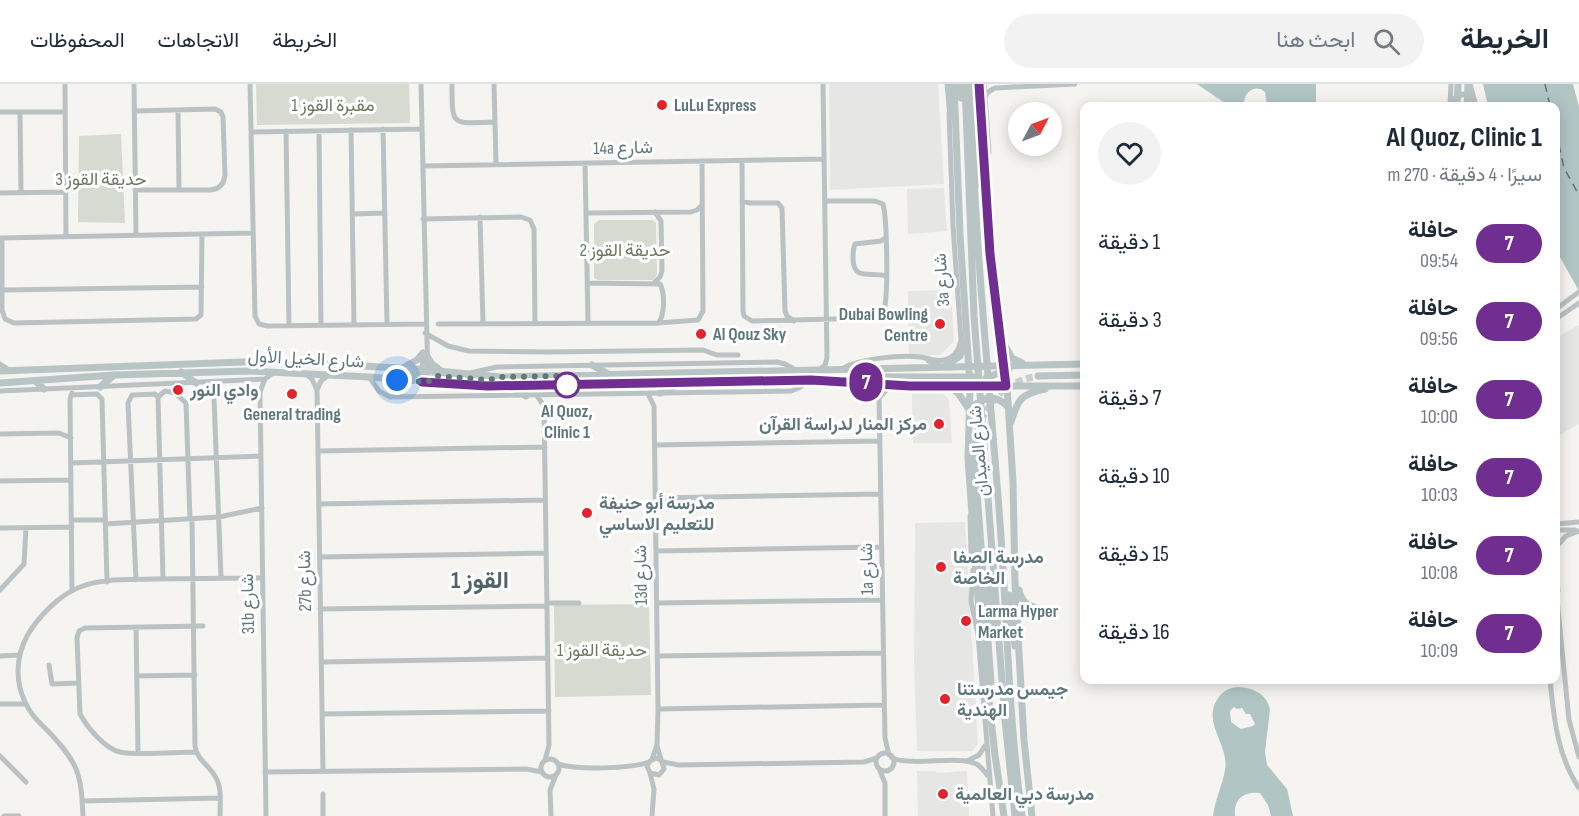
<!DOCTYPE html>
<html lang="ar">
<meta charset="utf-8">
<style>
:root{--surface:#fff;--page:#f2f2f3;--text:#1f2937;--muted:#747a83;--line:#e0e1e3}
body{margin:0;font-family:"Sofia Sans Condensed",Vazirmatn,sans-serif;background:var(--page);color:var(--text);direction:rtl;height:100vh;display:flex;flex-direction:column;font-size:22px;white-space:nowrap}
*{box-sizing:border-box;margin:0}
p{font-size:20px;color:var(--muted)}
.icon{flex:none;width:33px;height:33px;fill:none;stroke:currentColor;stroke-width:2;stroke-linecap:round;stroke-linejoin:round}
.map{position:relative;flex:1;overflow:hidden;direction:ltr}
.details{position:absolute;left:1080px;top:18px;width:480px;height:582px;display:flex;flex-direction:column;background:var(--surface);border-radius:12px;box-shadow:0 3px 15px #0003;direction:rtl}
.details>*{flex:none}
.badge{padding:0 12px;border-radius:20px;font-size:21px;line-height:39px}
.needle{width:39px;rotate:49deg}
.tools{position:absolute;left:1008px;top:18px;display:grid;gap:12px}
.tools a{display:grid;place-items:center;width:54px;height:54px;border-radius:50%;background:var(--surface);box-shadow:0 3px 15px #0003;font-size:30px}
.you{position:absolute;width:30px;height:30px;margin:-15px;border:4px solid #fff;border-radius:50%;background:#1a73e8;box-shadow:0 0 0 9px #1a73e833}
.map>.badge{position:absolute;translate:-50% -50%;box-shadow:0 0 0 3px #fff}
.round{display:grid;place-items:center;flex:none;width:63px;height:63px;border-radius:32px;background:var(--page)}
.summary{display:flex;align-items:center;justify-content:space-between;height:102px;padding:0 18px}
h1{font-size:28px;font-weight:700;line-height:45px}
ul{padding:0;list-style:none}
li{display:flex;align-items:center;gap:18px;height:78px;padding:0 18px}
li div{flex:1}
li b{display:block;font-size:22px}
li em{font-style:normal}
li .badge{min-width:66px;font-weight:700;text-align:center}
header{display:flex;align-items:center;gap:36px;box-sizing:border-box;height:84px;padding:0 30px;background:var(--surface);border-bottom:2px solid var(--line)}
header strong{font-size:28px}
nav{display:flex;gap:33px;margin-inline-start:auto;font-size:21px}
.search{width:420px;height:54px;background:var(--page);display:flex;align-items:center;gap:15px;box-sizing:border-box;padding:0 21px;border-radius:33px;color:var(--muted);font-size:22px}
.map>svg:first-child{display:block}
.built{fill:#e6e6e5}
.green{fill:#d6dad0}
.water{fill:#b2c5c5;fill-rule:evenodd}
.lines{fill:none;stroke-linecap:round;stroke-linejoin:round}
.ferry{stroke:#5a7878;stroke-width:1.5;stroke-dasharray:8 6;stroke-linecap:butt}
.major-tunnel{stroke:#c8cfce;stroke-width:7;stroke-dasharray:7 3.5;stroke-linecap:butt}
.minor{stroke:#bbc2c4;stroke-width:5}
.major{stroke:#b9c4c5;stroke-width:7}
.line-casing{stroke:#fff;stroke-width:14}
.line{stroke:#6f2e90;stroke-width:9}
.walk{stroke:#60787c;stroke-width:6;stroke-dasharray:0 10.8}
.poi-dot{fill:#e3232b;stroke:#fff;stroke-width:2}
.stop-dot{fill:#fff;stroke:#6f2e90;stroke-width:3}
.labels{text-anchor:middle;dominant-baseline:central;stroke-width:6;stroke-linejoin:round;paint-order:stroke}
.park-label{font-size:18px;fill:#6e7963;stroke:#fff}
.poi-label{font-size:18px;font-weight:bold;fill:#60787c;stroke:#fff;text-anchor:start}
.street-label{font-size:18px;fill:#60787c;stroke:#fff}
.stop-label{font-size:18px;font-weight:bold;fill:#60787c;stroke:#fff}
.district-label{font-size:24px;font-weight:bold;fill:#526467;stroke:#fff}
</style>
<header>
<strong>الخريطة</strong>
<div class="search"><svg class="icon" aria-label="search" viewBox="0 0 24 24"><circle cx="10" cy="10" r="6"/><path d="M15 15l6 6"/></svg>ابحث هنا</div>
<nav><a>الخريطة</a><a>الاتجاهات</a><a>المحفوظات</a></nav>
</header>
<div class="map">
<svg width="1579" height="732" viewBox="0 0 1579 732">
<rect width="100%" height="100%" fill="#f5f4f1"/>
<path class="built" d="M 829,0 L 938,0 L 944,100 L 830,106 Z
M 944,104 L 947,147 L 908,150 L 907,105 Z
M 951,206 L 954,257 L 940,271 L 909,272 L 908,207 Z
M 1579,241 L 1579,340 L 1556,353 L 1556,254 Z
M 912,310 L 943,310 L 949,315 L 952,359 L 913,359 Z
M 965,438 L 978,660 L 972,667 L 917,667 L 914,577 L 915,439 Z
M 917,687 L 935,687 L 937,689 L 967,687 L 969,732 L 918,732 Z"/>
<path class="green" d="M 256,0 L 409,0 L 410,39 L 257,41 Z
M 121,50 L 125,139 L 78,138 L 79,52 Z
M 599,136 L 653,136 L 656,139 L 657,191 L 653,196 L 598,196 L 594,194 L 594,140 Z
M 649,520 L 651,611 L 555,613 L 554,521 Z"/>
<path class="water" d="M 1197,0 L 1316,0 L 1316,22 L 1267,22 L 1265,8 C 1256,0 1245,7 1244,18 L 1247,22 L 1229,22 Z
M 1483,0 L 1573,0 L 1579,23 L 1579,207 L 1556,166 L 1556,22 L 1488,22 Z
M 1238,603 C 1253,604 1266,609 1270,625 L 1265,668 L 1267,681 L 1287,705 L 1293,732 L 1271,732 L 1268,721 L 1260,709 C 1244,707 1233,715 1235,732 L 1213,732 C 1215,716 1222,702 1225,686 C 1230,661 1201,639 1218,614 C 1224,606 1229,604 1238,603 ZM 1234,623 L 1237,625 L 1242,624 L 1246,630 L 1250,630 L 1255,640 L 1253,642 L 1241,645 L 1231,638 L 1230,627 Z"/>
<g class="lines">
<path class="ferry" d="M 1545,0 L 1550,22
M 1556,47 L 1564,84 L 1579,111"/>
<path class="major-tunnel" d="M 981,336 C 996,309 1007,298 1038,292"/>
<path class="minor" d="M 65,0 L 66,153
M 134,0 L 136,151
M 250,0 L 255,232 L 259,240 L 267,242 L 425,240
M 421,0 L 428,298
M 452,0 C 452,45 452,39 495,38
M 494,0 L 496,80
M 984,0 L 989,68 L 985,77
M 1470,0 L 1476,22
M 984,14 L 988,8 L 995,4 L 1075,0
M 1450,19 L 1451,0
M 1450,21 L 1452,16 L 1463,10 L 1474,16
M 178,26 L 179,106
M 134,27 L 215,25 L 221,28 L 223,33 L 225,91 C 224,100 220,105 211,106 L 135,106
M 0,28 L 65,28
M 20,28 L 21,109
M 383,45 L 387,240
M 351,46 L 354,241
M 286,47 L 289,241
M 319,47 L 321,241
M 251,48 L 422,45
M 742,77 L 743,227 L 744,232 L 752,237 L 874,234 L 883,230 C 889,216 887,135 883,120 L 875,117 L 825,117
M 585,79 L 588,238
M 423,82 L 824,75
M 0,109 L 66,108
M 742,117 L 750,119 L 778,119 L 782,124 L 785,227 L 787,232 L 794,237
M 586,129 L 691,128 L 697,126 L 702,121
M 352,130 L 385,129
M 480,133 L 483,239
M 423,135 L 521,133 L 530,136 L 534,145 L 535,239
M 0,154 L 253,149
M 2,154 L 2,226 L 5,235 L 14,239 L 196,235 L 201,231 L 202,150
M 885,154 L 881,157 L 855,160 C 853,165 853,169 853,174 C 853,198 871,187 886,192
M 587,199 L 660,200 C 665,209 665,232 658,239
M 654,199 L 660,193 L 662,187 L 661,137 L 655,128
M 2,206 L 202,203
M 1556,225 L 1579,208
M 1556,235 L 1579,219
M 438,240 L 658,239 L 698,236 L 703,227 L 702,77
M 425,249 L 448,262 L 469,267 L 547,268 L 703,266 L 717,271 L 738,271
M 0,280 L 9,286
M 842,285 C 859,274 901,271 920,273 C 928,274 935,278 944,276 C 954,274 959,266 961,256 L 953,142 L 949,29
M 819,286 L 825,281 L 827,274 L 823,0
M 422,289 L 423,269
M 470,289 L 497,283 L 777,278 L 785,280 L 796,286
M 306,290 L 312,295 L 317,306 L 323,687
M 369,293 L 379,307 L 390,313 L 791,307 L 799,304 L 811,296
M 862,299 L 872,303 L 879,310 L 885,654 L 889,671
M 317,306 L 321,297 L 329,291
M 0,307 L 265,295
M 648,310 L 654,322 L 658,625 L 657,661 L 652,675
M 71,311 L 97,310 L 102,315 L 107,498
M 537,312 L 544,322 L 549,661 L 545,676
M 158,313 L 165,307 L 175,309 L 186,319 L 190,435
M 214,314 L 221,494
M 879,314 L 892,300
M 0,350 L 59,349 L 71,354
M 655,361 L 880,357
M 318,367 L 545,363
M 71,379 L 261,372
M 0,397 L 71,396
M 656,414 L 880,410
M 319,420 L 545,416
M 970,432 L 971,468
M 192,435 L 195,662 C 197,677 210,681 216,694 C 222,704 220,720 220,732
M 72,436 L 105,436
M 105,440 L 219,433 L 262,424
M 1556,440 L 1579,438
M 0,444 L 72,443
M 1556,446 L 1575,446
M 1556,463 L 1566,452 L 1579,447
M 656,467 L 881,463
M 320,473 L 546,469
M 973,486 L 971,517 L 978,551 L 993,732
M 1556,487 L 1558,507
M 136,496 L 128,319 L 132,311 L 134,311 L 155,310 L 158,313 L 163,495
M 1556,505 L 1569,636 L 1579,673
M 0,506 L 24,480 L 26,444
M 72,507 L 70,315 L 72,309
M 547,519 L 579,519
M 657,519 L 882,516
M 320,525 L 547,522
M 136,543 L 138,668
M 0,572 L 20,571
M 658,572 L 883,569
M 321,578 L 548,574
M 49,581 L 52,600 L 78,599
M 137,592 L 195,591
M 1550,596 C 1554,634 1557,671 1579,704
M 0,620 L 25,620
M 658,625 L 884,621
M 322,630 L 549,627
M 657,662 L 664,685 L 659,691 L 650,689 L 647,682 L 650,677 L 657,674 L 662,677
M 196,668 C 176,668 138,672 120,668 C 105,665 87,643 80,630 L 77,554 L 79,547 L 85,544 L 203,542
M876 678a9 9 0 1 1 18 0a9 9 0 1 1-18 0Z
M 0,672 L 26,698
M 892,674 C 916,683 960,670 978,681 C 982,684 985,688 988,692
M541 684a9 9 0 1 1 18 0a9 9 0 1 1-18 0Z
M 967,677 L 979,671 L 985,662
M 663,678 L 679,681 L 864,678 L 877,674
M 558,680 C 577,686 630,685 649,678
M 880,687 L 885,699 L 885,732
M 265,688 L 526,685 L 542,688
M 650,689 L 654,705 L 652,732
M 323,710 L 323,732
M 82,717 L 220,714
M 4,732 L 19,732
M 83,732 C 81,688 78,679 48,647 C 39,638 30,630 25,618 C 15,597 16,573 27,552 C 38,533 59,511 80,503 C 102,494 129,496 153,495 C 189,495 226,494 263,494
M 266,732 L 260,308 L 265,295 L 273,289
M 551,732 L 550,706 L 556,691"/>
<path class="major" d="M 948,0 L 951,33
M 954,0 L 960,150 L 970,302 L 968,374 L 979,528 L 995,671 L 1004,732
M 960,0 L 961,14
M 965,0 L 974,232 L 1005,636 L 1015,732
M 971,0 C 973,142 988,283 999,425 C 1007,527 1008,630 1022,732
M 979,0 L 990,169 L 1007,302 L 1013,398 L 1015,499 L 1024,656 L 1032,732
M 1457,22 L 1458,0
M 1467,22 L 1468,0
M 977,101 L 980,93 L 979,56
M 1005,262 L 1012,274 L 1022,279
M 427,272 L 432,280 L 440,286
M 929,276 L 940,283
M 592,281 L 608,290
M 945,282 L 960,272 L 965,257
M 404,283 L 417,276 L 423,269
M 0,287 L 271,277 L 417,285 L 500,293 L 1084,280
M 181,288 L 196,299
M 395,291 L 422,291 L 427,286
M 1038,292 L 1084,291
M 986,294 L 1009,285
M 35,297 L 44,305
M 857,297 L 871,293 L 974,293
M 428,298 L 432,294 L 437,292 L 489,296 L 495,295
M 0,299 L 114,291 L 249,287 L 369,293 L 488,302 L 811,296 L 948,302 L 1084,302
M 510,302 L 526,312
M 948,302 L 958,309 L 968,324
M 100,303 L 114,291
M 660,309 L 682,299
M 969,328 C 980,313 994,308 1008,323
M 1011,338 C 1018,315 1021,310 1045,305
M 979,341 L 974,367 L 991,598
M 990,500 L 991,540
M 1019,506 C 1021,516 1026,521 1036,524
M 1009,511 L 1015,562"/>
</g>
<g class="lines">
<g class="line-casing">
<path id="line" d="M 422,298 L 488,302 L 811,296 L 910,302 L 1006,302 L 990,170 L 979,0"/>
</g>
<use href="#line" class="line"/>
<path class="walk" d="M 397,296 L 428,298 L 432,294 L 437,292 L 489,296 L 500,293 L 564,292 L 567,301"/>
</g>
<g class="poi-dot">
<circle cx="662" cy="21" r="6"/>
<circle cx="940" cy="240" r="6"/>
<circle cx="701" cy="250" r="6"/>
<circle cx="178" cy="306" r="6"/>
<circle cx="292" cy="310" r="6"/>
<circle cx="939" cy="340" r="6"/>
<circle cx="587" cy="429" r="6"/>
<circle cx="941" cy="483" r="6"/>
<circle cx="966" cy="537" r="6"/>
<circle cx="945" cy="615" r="6"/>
<circle cx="943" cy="710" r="6"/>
</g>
<circle class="stop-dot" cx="567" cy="301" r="12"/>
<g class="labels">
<g class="park-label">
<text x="333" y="21">مقبرة القوز 1</text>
<text x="101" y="95">حديقة القوز 3</text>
<text x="625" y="166">حديقة القوز 2</text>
<text x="602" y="566">حديقة القوز 1</text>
</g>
<g class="poi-label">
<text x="674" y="21">LuLu Express</text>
<text x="928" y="230" text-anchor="end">Dubai Bowling<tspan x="928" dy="21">Centre</tspan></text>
<text x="713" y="250">Al Qouz Sky</text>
<text x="190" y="306">وادي النور</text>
<text x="292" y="330" text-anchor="middle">General trading</text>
<text x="927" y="340" text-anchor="end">مركز المنار لدراسة القرآن</text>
<text x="599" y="419">مدرسة أبو حنيفة<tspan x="599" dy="21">للتعليم الاساسي</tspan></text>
<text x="953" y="473">مدرسة الصفا<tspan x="953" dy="21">الخاصة</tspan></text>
<text x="978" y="527">Larma Hyper<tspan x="978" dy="21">Market</tspan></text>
<text x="957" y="605">جيمس مدرستنا<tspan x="957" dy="21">الهندية</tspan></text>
<text x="955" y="710">مدرسة دبي العالمية</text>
</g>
<g class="street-label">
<text transform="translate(623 64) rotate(-1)">14a شارع</text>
<text transform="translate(942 196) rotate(-94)">3a شارع</text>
<text transform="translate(306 275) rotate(3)">شارع الخيل الأول</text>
<text transform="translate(979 367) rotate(-95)">شارع الميدان</text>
<text transform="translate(867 485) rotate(-91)">1a شارع</text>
<text transform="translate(641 491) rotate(-91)">13d شارع</text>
<text transform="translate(305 497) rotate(-91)">27b شارع</text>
<text transform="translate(248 520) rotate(-91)">31b شارع</text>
</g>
<g class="stop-label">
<text x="567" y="327">Al Quoz,<tspan x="567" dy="21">Clinic 1</tspan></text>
</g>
<g class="district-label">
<text x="480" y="496">القوز 1</text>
</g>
</g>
</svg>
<div class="tools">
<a><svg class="needle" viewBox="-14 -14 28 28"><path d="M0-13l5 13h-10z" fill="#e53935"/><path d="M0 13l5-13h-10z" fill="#747a83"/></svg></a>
</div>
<div class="you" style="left:397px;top:296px"></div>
<b class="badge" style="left:866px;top:298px;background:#6f2e90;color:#fff">7</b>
<section class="details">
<div class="summary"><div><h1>Al Quoz, Clinic 1</h1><p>سيرًا · 4 دقيقة · 270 m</p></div><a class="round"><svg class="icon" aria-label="heart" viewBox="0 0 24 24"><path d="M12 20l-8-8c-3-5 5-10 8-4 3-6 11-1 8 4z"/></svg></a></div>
<ul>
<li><span class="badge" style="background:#6f2e90;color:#fff">7</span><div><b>حافلة</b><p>09:54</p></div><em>1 دقيقة</em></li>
<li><span class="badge" style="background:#6f2e90;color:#fff">7</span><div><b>حافلة</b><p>09:56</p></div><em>3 دقيقة</em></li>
<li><span class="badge" style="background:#6f2e90;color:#fff">7</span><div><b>حافلة</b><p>10:00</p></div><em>7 دقيقة</em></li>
<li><span class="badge" style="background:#6f2e90;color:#fff">7</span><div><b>حافلة</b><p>10:03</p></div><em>10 دقيقة</em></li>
<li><span class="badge" style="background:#6f2e90;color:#fff">7</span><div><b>حافلة</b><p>10:08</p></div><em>15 دقيقة</em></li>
<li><span class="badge" style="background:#6f2e90;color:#fff">7</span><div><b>حافلة</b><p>10:09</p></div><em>16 دقيقة</em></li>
</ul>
</section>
</div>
